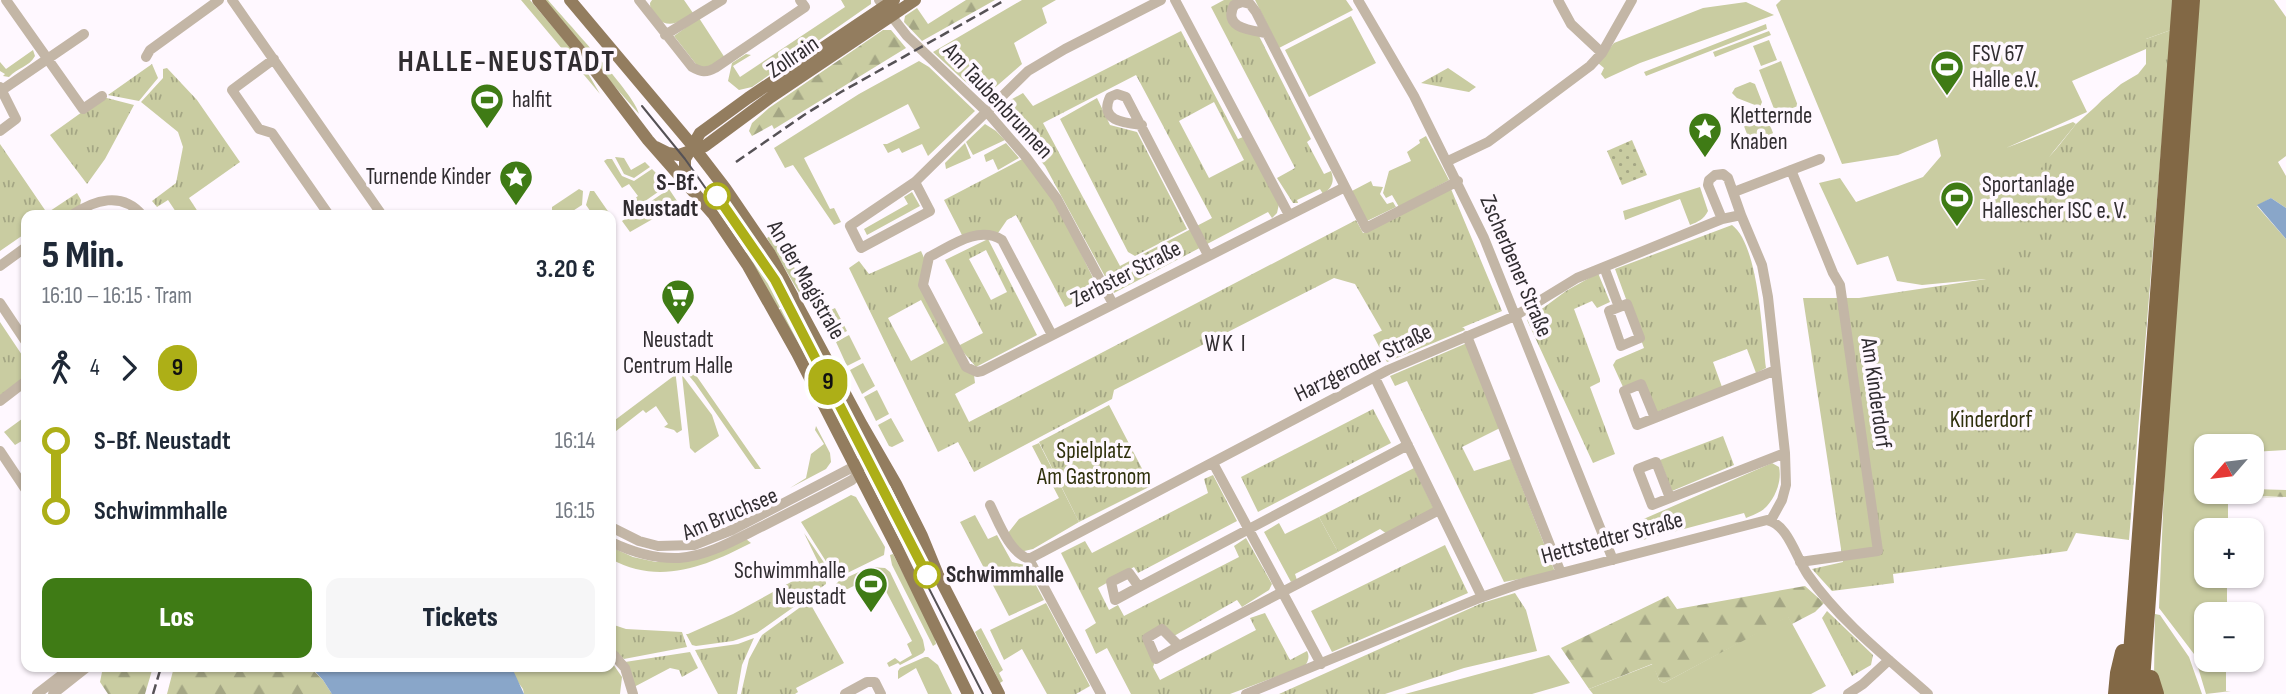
<!DOCTYPE html>
<html lang="de">
<meta charset="utf-8">
<style>
:root{--surface:#fff;--page:#f6f6f7;--text:#1f2937;--muted:#747a83;--accent:#3f7b15}
body{margin:0;font-family:"Sofia Sans Condensed",sans-serif;background:var(--page);color:var(--text);height:100vh;display:flex;flex-direction:column;font-size:26px;white-space:nowrap}
*{box-sizing:border-box;margin:0}
p{font-size:23px;color:var(--muted)}
.icon{flex:none;width:38px;height:38px;fill:none;stroke:currentColor;stroke-width:2;stroke-linecap:round;stroke-linejoin:round}
.map{position:relative;flex:1;overflow:hidden}
.drawer{position:absolute;left:21px;top:210px;width:595px;height:462px;display:flex;flex-direction:column;background:var(--surface);border-radius:14px;box-shadow:0 2px 5px #0004}
.drawer>*{flex:none}
.badge{padding:0 14px;border-radius:23px;font-size:24px;line-height:46px}
.needle{width:46px;rotate:242deg}
.buttons{position:absolute;left:2194px;top:434px;display:grid;gap:14px}
.buttons a{display:grid;place-items:center;width:70px;height:70px;border-radius:14px;background:var(--surface);box-shadow:0 2px 5px #0004;font-size:35px}
.map>.badge{position:absolute;translate:-50% -50%;box-shadow:0 0 0 4px #fff}
.legs{display:flex;align-items:center;gap:10px;height:77px;padding:0 21px;font-size:23px}
.legs p{margin-inline-start:auto}
.overview{display:flex;align-items:center;justify-content:space-between;height:119px;padding:0 21px}
h1{font-size:38px;font-weight:800;line-height:52px}
.button{display:flex;gap:14px;margin-top:auto;padding:14px 21px}
.button a{flex:1;height:80px;border-radius:14px;background:var(--accent);color:#fff;font-size:28px;font-weight:800;line-height:80px;text-align:center}
.button a+a{background:var(--page);color:var(--text)}
ul{padding:0 21px;list-style:none}
li{display:flex;align-items:center;gap:24px;height:70px;font-size:26px}
li i{display:grid;place-items:center;width:10px;height:100%;margin:0 9px;background:currentColor}
li i::after{content:'';width:18px;height:18px;margin:-9px;border:5px solid;border-radius:50%;background:var(--surface)}
li p{margin-inline-start:auto}
li:first-child i{background:linear-gradient(#0000 50%,currentColor 0)}
li:last-child i{background:linear-gradient(currentColor 50%,#0000 0)}
.map>svg:first-child{display:block}
.grass{fill:#c9cca1}
.forest{fill:url(#forest-firs)}
.park{fill:url(#park-tufts);fill-rule:evenodd}
.garden{fill:url(#garden-dots)}
.water{fill:#89a6c9}
.lines{fill:none;stroke-linecap:round;stroke-linejoin:round}
.minor{stroke:#c3b6a6;stroke-width:10}
.major{stroke:#937d5f;stroke-width:12}
.highway{stroke:#826845;stroke-width:16}
.tram{stroke:#565256;stroke-width:2}
.rail{stroke:#565256;stroke-width:2.5;stroke-dasharray:10 5;stroke-linecap:butt}
.line-1-casing{stroke:#fff;stroke-width:16}
.line-1{stroke:#adaf17;stroke-width:10}
.stop-1-dot{fill:#fff;stroke:#adaf17;stroke-width:3.5}
.labels{text-anchor:middle;dominant-baseline:central;stroke-width:7;stroke-linejoin:round;paint-order:stroke}
.poi-label{font-size:23px;fill:#312d31;stroke:#fff8ff;text-anchor:start}
.street-label{font-size:23px;fill:#312d31;stroke:#fff8ff}
.stop-label{font-size:23px;font-weight:bold;fill:#312d31;stroke:#fff8ff;text-anchor:end}
.park-label{font-size:23px;fill:#2f300c;stroke:#fff8ff}
.neighbourhood-label{font-size:24px;letter-spacing:2px;fill:#312d31;stroke:#fff8ff}
.district-label{font-size:30px;font-weight:bold;letter-spacing:2px;fill:#312d31;stroke:#fff8ff}
</style>
<div class="map">
<svg width="2286" height="694" viewBox="0 0 2286 694">
<defs>
<pattern id="forest-firs" width="22" height="20" patternUnits="userSpaceOnUse" patternTransform="scale(1.75)"><rect width="22" height="20" fill="#c9cca1"/><path d="M5 1l3.5 6h-7zM16 11l3.5 6h-7z" fill="#a4a684"/></pattern>
<pattern id="park-tufts" width="24" height="20" patternUnits="userSpaceOnUse" patternTransform="scale(1.75)"><rect width="24" height="20" fill="#c9cca1"/><path d="M3 7l-1-3M5 7V3M7 7l1-3M15 17l-1-3M17 17v-4M19 17l1-3" fill="none" stroke="#a4a684"/></pattern>
<pattern id="garden-dots" width="8" height="8" patternUnits="userSpaceOnUse" patternTransform="scale(1.75)"><rect width="8" height="8" fill="#c9cca1"/><path d="M2 2h.1M6 6h.1" fill="none" stroke="#a4a684" stroke-width="1.8" stroke-linecap="round"/></pattern>
</defs>
<rect width="100%" height="100%" fill="#fff8ff"/>
<path class="grass" d="M 521,0 L 530,0 L 579,58 L 600,94 Z
M 543,0 L 548,0 C 564,19 637,97 639,114 L 602,72 Z
M 652,0 L 684,0 L 693,13 C 682,21 669,30 657,18 C 653,13 650,10 650,3 Z
M 841,0 L 871,0 L 871,4 L 752,87 L 739,90 L 728,81 L 732,63 L 746,54 L 751,55 L 733,66 L 740,77 L 845,7 Z
M 1022,0 L 1056,0 L 1042,8 L 1047,23 L 1014,43 L 1022,64 L 983,98 L 933,52 Z
M 1255,0 L 1346,0 L 1353,10 L 1279,48 Z
M 1781,0 L 2172,0 L 2171,30 L 2146,39 L 2146,49 L 2072,81 L 2087,112 L 2006,148 L 2073,122 L 2076,124 L 2049,157 L 2102,100 L 2121,85 L 2047,262 L 1990,288 L 1986,279 L 1922,285 L 1897,281 L 1888,256 L 1857,265 L 1819,183 L 1840,178 L 1856,202 L 1923,177 L 1941,156 L 1937,139 L 1898,155 L 1842,164 L 1776,5 Z
M 2197,0 L 2274,0 L 2286,17 L 2286,156 L 2278,162 L 2286,176 L 2286,208 L 2271,198 L 2257,206 L 2286,239 L 2286,450 L 2252,452 L 2252,446 L 2207,446 L 2207,492 L 2230,492 L 2228,495 L 2286,498 L 2228,496 L 2228,530 L 2207,530 L 2207,576 L 2227,576 L 2227,614 L 2207,614 L 2207,660 L 2226,660 L 2226,691 L 2231,691 L 2206,694 L 2194,654 L 2159,608 L 2165,465 Z
M 1746,2 L 1774,15 L 1640,63 L 1605,79 L 1601,74 L 1604,68 L 1598,63 L 1614,43 L 1703,8 Z
M 1351,16 L 1376,63 L 1309,97 L 1285,50 Z
M 699,18 L 725,58 L 714,67 L 699,68 L 674,36 Z
M 1766,24 L 1767,29 L 1646,76 L 1644,72 Z
M 1769,31 L 1771,35 L 1715,57 L 1713,52 Z
M 1769,40 L 1777,60 L 1761,66 L 1753,46 Z
M 33,50 L 35,56 C 29,67 17,68 9,77 L 3,76 L 5,74 L 0,71 L 0,62 L 6,69 Z
M 919,61 L 929,67 L 975,111 L 928,156 L 922,144 L 902,153 L 899,148 L 888,153 L 883,144 L 887,144 L 920,128 L 908,104 L 804,158 L 830,209 L 834,208 L 841,222 L 834,225 L 793,165 L 785,168 L 774,148 L 859,94 Z
M 1781,61 L 1798,106 L 1776,114 L 1759,70 Z
M 1750,82 L 1755,84 L 1762,102 L 1760,107 L 1737,98 L 1732,93 L 1735,88 Z
M 1749,113 C 1762,116 1769,120 1773,133 L 1764,145 L 1756,149 L 1752,147 L 1742,121 L 1743,117 Z
M 985,124 L 996,131 L 1005,140 L 973,155 L 966,142 Z
M 1426,136 L 1449,180 L 1399,207 L 1392,195 L 1386,198 L 1383,193 L 1389,171 L 1411,161 L 1407,152 L 1420,143 L 1419,140 Z
M 965,143 L 971,158 L 946,169 L 945,163 Z
M 1006,143 L 1019,158 L 998,170 L 993,159 L 986,162 L 984,155 Z
M 615,157 L 624,158 L 631,170 L 645,162 L 650,167 L 634,178 L 624,174 Z
M 607,159 L 612,159 L 622,176 L 634,181 L 652,169 L 668,185 L 628,213 L 626,211 L 634,205 L 631,201 L 638,196 L 629,184 L 622,188 L 604,161 Z
M 1371,181 L 1373,186 L 1383,187 L 1380,194 L 1387,204 L 1393,202 L 1396,207 L 1367,221 L 1350,192 Z
M 1700,187 L 1708,211 C 1704,219 1698,222 1690,225 L 1680,199 L 1625,220 L 1623,211 Z
M 579,189 L 583,191 L 582,205 L 568,214 L 552,211 L 552,207 Z
M 669,189 L 679,204 L 630,232 L 622,221 Z
M 590,191 L 594,191 L 614,220 L 613,222 L 611,222 L 611,215 L 593,215 L 586,205 Z
M 912,192 L 920,206 L 867,235 L 864,229 L 908,204 L 904,197 Z
M 776,232 L 809,296 L 801,296 L 767,238 Z
M 755,247 L 758,250 L 761,248 L 797,309 L 793,311 L 789,303 L 785,304 L 780,296 L 778,297 L 782,306 L 777,309 L 745,254 Z
M 783,308 L 792,326 L 796,325 L 800,331 L 803,330 L 796,317 L 800,315 L 865,444 L 851,451 L 778,310 Z
M 835,308 L 847,331 L 833,338 L 821,315 Z
M 1421,311 L 1464,328 L 1465,330 L 1387,362 L 1373,335 Z
M 849,335 L 861,359 L 847,366 L 836,342 Z
M 863,363 L 875,386 L 862,394 L 850,370 Z
M 675,369 L 682,430 L 677,433 L 674,430 L 664,427 L 668,424 L 656,406 L 646,413 L 643,410 L 611,435 L 611,423 L 675,375 Z
M 685,371 L 693,371 L 761,469 L 755,469 L 752,465 L 695,383 Z
M 682,375 L 712,415 L 719,436 L 695,453 L 690,448 Z
M 877,390 L 889,414 L 876,421 L 864,397 Z
M 26,416 L 26,441 L 25,439 L 15,445 L 4,432 Z
M 891,418 L 904,441 L 892,447 L 889,446 L 878,425 Z
M 816,426 L 830,453 L 831,462 L 826,469 L 790,488 L 806,478 L 811,454 L 824,444 L 815,430 Z
M 1039,443 L 1079,522 L 1033,549 L 1020,552 L 1008,533 L 1019,519 L 1059,498 L 1032,446 Z
M 1772,463 L 1779,467 C 1782,480 1776,496 1767,506 C 1762,512 1753,515 1746,518 L 1744,513 L 1639,541 L 1639,521 Z
M 851,495 L 856,497 L 885,547 L 884,555 L 831,581 L 828,575 L 827,563 L 801,522 Z
M 975,515 L 988,539 L 997,535 L 1012,562 L 1025,565 L 1044,600 L 1009,616 L 960,522 Z
M 1319,517 L 1338,552 L 1295,574 L 1297,580 L 1291,582 L 1264,532 L 1279,523 L 1285,534 Z
M 746,539 L 751,543 C 706,566 660,586 611,559 L 611,547 L 633,557 L 656,562 Z
M 893,554 L 934,635 L 936,644 L 933,646 L 892,565 L 890,555 Z
M 870,567 L 885,568 L 890,572 L 923,640 L 925,650 L 923,653 L 900,665 L 898,663 L 889,667 L 887,663 L 895,658 L 900,662 L 912,655 L 907,644 L 912,641 L 877,574 L 836,595 L 835,585 L 839,581 Z
M 2155,614 L 2160,615 L 2189,657 L 2202,694 L 2159,694 L 2154,676 Z
M 1788,616 L 1826,686 L 1811,694 L 1593,694 L 1589,689 L 1653,664 L 1659,680 L 1664,683 Z
M 981,628 L 1003,670 L 999,673 L 1003,681 L 1000,683 L 975,632 Z
M 1549,655 L 1570,683 L 1532,694 L 1405,694 Z
M 925,657 L 928,657 L 938,665 L 952,694 L 928,694 L 916,668 L 898,679 L 898,671 L 900,668 Z
M 611,661 L 622,677 L 620,694 L 524,694 L 523,689 L 507,667 L 611,667 Z"/>
<path class="forest" d="M 966,0 L 995,0 L 922,41 L 904,22 L 905,16 L 917,8 L 928,24 Z
M 883,30 L 891,30 L 906,48 L 774,129 L 772,125 L 752,136 L 749,131 L 752,123 L 769,108 Z
M 2252,489 L 2286,490 L 2286,497 L 2227,495 L 2230,492 L 2252,492 Z
M 1805,586 L 1824,603 L 1815,612 L 1792,624 L 1788,617 L 1664,683 L 1659,680 L 1652,664 L 1589,689 L 1561,648 L 1668,596 L 1677,609 Z
M 103,667 L 153,667 L 145,694 L 108,694 L 100,682 Z
M 174,667 L 310,667 L 323,680 L 332,694 L 167,694 Z"/>
<path class="park" d="M 1224,0 L 1242,0 L 1232,21 L 1257,32 L 1311,139 L 1307,142 L 1324,174 L 1331,171 C 1335,181 1332,188 1323,194 L 1320,189 L 1297,200 L 1298,203 L 1293,203 L 1277,178 L 1295,168 L 1211,7 Z
M 2171,30 L 2129,540 L 2076,533 L 2067,551 L 1893,574 L 1894,583 L 1832,591 L 1812,569 L 1843,562 L 1803,298 L 1859,298 L 1986,279 L 2016,233 L 2026,204 L 2027,194 L 2034,177 L 2076,124 L 2121,84 L 2138,74 L 2146,64 L 2146,39 Z
M 1181,31 L 1238,139 L 1243,137 L 1279,204 L 1277,213 L 1272,218 L 1268,212 L 1114,293 L 1045,166 L 998,111 L 1005,103 L 1023,93 L 1033,106 ZM 1136,75 L 1212,218 L 1120,266 L 1043,123 ZM 1214,102 L 1244,160 L 1209,178 L 1179,121 Z
M 152,64 L 158,78 L 139,101 L 108,95 Z
M 167,68 L 197,100 L 240,162 L 189,198 L 200,215 L 178,215 L 168,200 L 157,207 L 152,201 L 176,183 L 183,147 L 178,132 L 141,102 L 163,78 L 163,69 Z
M 1448,68 L 1476,87 L 1469,92 L 1421,83 Z
M 103,97 L 134,105 L 105,159 L 87,184 L 50,135 Z
M 1097,98 L 1110,125 L 1137,132 L 1187,229 L 1135,256 L 1128,252 L 1060,119 Z
M 0,144 L 47,213 L 77,193 L 81,200 L 80,206 L 65,215 L 26,215 L 26,233 L 0,251 Z
M 1026,157 L 1055,201 L 1099,290 L 1065,307 L 1016,215 L 1007,220 L 996,236 L 964,239 L 944,200 Z
M 1451,189 L 1502,311 L 1396,355 L 1355,284 L 1334,278 L 1114,390 L 1112,399 L 974,472 L 958,442 L 938,452 L 849,268 L 859,261 L 869,274 L 921,251 L 925,260 L 920,287 L 974,375 L 975,383 L 955,394 L 969,422 L 1356,220 L 1363,233 ZM 921,300 L 944,343 L 911,361 L 888,318 Z
M 1732,225 C 1759,245 1762,335 1766,368 L 1756,373 L 1747,349 L 1713,362 L 1722,387 L 1655,413 L 1642,380 L 1623,387 L 1613,365 L 1616,360 L 1644,348 L 1615,269 Z
M 988,239 L 1037,335 L 976,367 L 958,346 L 983,333 L 945,260 ZM 986,250 L 1007,292 L 991,300 L 969,259 Z
M 1598,273 L 1610,302 L 1597,308 L 1592,301 L 1574,309 L 1600,379 L 1600,382 L 1590,387 L 1615,454 L 1593,463 L 1527,320 L 1566,291 Z
M 0,322 L 26,361 L 26,379 L 0,398 Z
M 1467,343 L 1500,428 L 1462,447 L 1474,471 L 1511,459 L 1555,572 L 1504,582 L 1407,381 L 1395,386 L 1390,376 Z
M 1109,405 L 1151,486 L 1079,522 L 1039,442 Z
M 1373,409 L 1391,443 L 1258,512 L 1241,477 Z
M 1723,436 L 1734,465 L 1672,491 L 1660,460 Z
M 1414,468 L 1434,509 L 1387,534 L 1380,529 L 1338,552 L 1319,517 Z
M 1213,475 L 1237,521 L 1138,573 L 1134,567 L 1098,588 L 1109,610 L 1118,605 L 1124,616 L 1239,557 L 1234,546 L 1246,538 L 1272,584 L 1269,590 L 1242,607 L 1237,600 L 1174,636 L 1162,629 L 1148,639 L 1156,659 L 1153,667 L 1160,680 L 1256,630 L 1250,618 L 1265,613 L 1290,660 L 1307,651 C 1310,657 1308,661 1305,666 L 1230,694 L 1131,694 L 1107,648 L 1096,654 L 1085,630 L 1096,623 L 1061,553 L 1085,541 L 1092,553 L 1208,493 L 1204,479 Z
M 804,533 L 825,564 L 826,584 L 757,633 L 733,641 L 696,646 L 692,645 L 686,634 L 688,634 L 733,614 L 820,566 Z
M 1445,545 L 1468,593 L 1332,652 L 1311,611 Z
M 1515,593 L 1526,610 L 1537,651 L 1464,668 L 1385,694 L 1279,694 L 1482,603 Z
M 806,603 L 811,605 L 844,663 L 796,688 L 798,692 L 795,694 L 741,694 L 749,659 L 762,635 Z
M 1046,603 L 1090,686 L 1076,694 L 1047,694 L 1022,649 L 1004,660 L 990,630 Z
M 1827,611 L 1873,655 L 1871,665 L 1852,676 L 1822,618 Z
M 611,624 L 626,629 L 682,632 L 687,647 L 624,659 L 611,648 Z
M 754,638 L 742,665 L 737,694 L 718,694 L 695,650 L 738,644 Z
M 690,652 L 698,668 L 682,677 L 679,670 L 670,668 L 634,687 L 625,662 Z"/>
<path class="garden" d="M 1632,140 L 1647,175 L 1622,185 L 1607,151 Z"/>
<path class="water" d="M 2271,198 L 2286,208 L 2286,239 L 2257,205 Z
M 311,667 L 507,667 L 513,670 L 524,694 L 332,694 L 323,680 Z"/>
<g class="lines">
<path class="minor" d="M 6,0 L 83,109 L 102,96
M 232,0 L 382,215
M 639,0 L 692,67 C 701,72 706,73 715,68 L 805,7 L 800,0
M 879,0 L 907,36 L 987,112 L 1026,157 L 1057,199 L 1113,304
M 1175,0 L 1289,215
M 1358,0 L 1414,96 L 1484,238 L 1613,560
M 1558,0 L 1571,24 L 1602,53
M 1266,33 C 1249,30 1223,28 1234,5 L 1242,2 L 1250,4 L 1256,12 L 1366,228 L 1458,181
M 665,35 L 722,0
M 146,57 L 150,50 L 219,0
M 274,59 L 232,90 L 259,129 L 272,133 L 329,215
M 0,87 L 16,119 L 0,131
M 2,90 L 84,34
M 1142,125 C 1124,123 1099,121 1110,97 L 1117,94 L 1126,97 L 1208,255
M 1448,161 L 1488,142 L 1590,66 L 1602,53 L 1632,0
M 1791,170 L 1833,273 L 1840,285 L 1878,551 L 1800,562
M 915,182 L 930,211 L 861,248 L 850,226 L 915,182 L 1028,71 L 1065,49 L 1161,0
M 1734,192 L 1820,159
M 72,215 C 94,200 122,191 142,215
M 1741,215 L 1762,265 L 1768,297 L 1785,453 L 1786,485 L 1782,500 L 1771,520
M 0,266 L 26,247
M 1604,267 L 1619,307
M 0,303 L 26,342
M 1627,304 L 1640,338 L 1621,346 L 1609,311 Z
M 1052,335 L 1002,240 C 978,225 951,246 929,257 L 923,285 L 966,367 L 977,372 L 982,371 L 1345,187
M 1467,336 L 1561,573
M 1375,378 L 1482,597
M 0,401 L 26,381
M 1655,418 L 1641,384 L 1624,391 L 1637,425 L 1776,370
M 0,451 L 26,490
M 1213,463 L 1321,664
M 1670,498 L 1656,462 L 1638,469 L 1652,505 L 1785,453
M 990,505 C 999,523 1009,552 1029,559 L 1101,694
M 611,527 L 639,541 L 658,546 L 694,545 L 732,530 L 855,466
M 611,542 C 632,552 655,559 679,558 C 709,556 738,538 765,525 C 794,510 823,496 852,480 L 859,473
M 1029,559 L 1388,370 L 1515,316 L 1577,278 L 1722,219 L 1741,215 L 1728,178 L 1723,174 L 1715,175 L 1709,180 L 1708,185 L 1722,219
M 1139,587 L 1115,600 L 1111,582 L 1129,573 L 1139,587 L 1408,445
M 1179,646 L 1156,659 L 1147,638 L 1162,629 L 1179,646 L 1439,510
M 611,652 L 625,668 L 633,694
M 37,694 L 72,667
M 53,694 L 87,667
M 845,694 L 867,682 L 875,682 L 881,694
M 1246,694 L 1482,597 L 1519,584 L 1767,520 C 1788,524 1796,558 1808,575 C 1840,621 1886,657 1928,694
M 1848,694 L 1863,684 L 1889,660"/>
<path class="major" d="M 538,0 L 581,52 L 648,140 L 713,214 L 748,266 L 797,353 L 896,546 L 968,694
M 570,0 L 692,145 L 725,188 L 770,254 L 862,425 L 896,484 L 922,536 L 938,575 L 999,694
M 656,147 L 668,153 L 679,155 L 705,146 L 771,97 L 915,0
M 685,182 L 685,159 L 700,133 L 748,98 L 894,0
M 855,466 C 870,461 879,470 890,479"/>
<path class="highway" d="M 2151,678 L 2156,694
M 2116,694 L 2118,673 L 2123,652
M 2128,694 L 2180,0
M 2141,694 L 2192,0"/>
<path class="tram" d="M 642,106 L 685,159 L 772,282 L 983,694"/>
<path class="rail" d="M 736,162 L 804,115 L 841,92 L 1005,0
M 153,694 L 161,667"/>
</g>
<g class="lines">
<g class="line-1-casing">
<path id="line-1" d="M 717,196 L 775,280 L 927,575"/>
</g>
<use href="#line-1" class="line-1"/>
</g>
<defs>
<g id="stadium-pin" transform="scale(1.75)"><path d="M0 17L-7.5 6A9.5 9.5 0 1 1 7.5 6Z" fill="#3f7b15" stroke="#fff8ff"/><path d="M0-5a6.5 5 0 1 0 0 10a6.5 5 0 1 0 0-10ZM-3.5-1.8h7v3.6h-7Z" fill="#fff"/></g>
<g id="sight-pin" transform="scale(1.75)"><path d="M0 17L-7.5 6A9.5 9.5 0 1 1 7.5 6Z" fill="#3f7b15" stroke="#fff8ff"/><path d="M0-6L1.8-2.2L6-1.7L2.9 1.2L3.7 5.4L0 3.3L-3.7 5.4L-2.9 1.2L-6-1.7L-1.8-2.2Z" fill="#fff"/></g>
<g id="supermarket-pin" transform="scale(1.75)"><path d="M0 17L-7.5 6A9.5 9.5 0 1 1 7.5 6Z" fill="#3f7b15" stroke="#fff8ff"/><path d="M-6-5.5h2.5l.6 2H6L4.5 2H-2.5L-4.4-4H-6ZM-1.5 3.2a1.3 1.3 0 1 0 .1 0ZM3 3.2a1.3 1.3 0 1 0 .1 0Z" fill="#fff"/></g>
</defs>
<g fill-rule="evenodd">
<use href="#stadium-pin" x="1947" y="67"/>
<use href="#stadium-pin" x="487" y="100"/>
<use href="#sight-pin" x="1705" y="129"/>
<use href="#sight-pin" x="516" y="177"/>
<use href="#stadium-pin" x="1957" y="198"/>
<use href="#supermarket-pin" x="678" y="296"/>
<use href="#stadium-pin" x="871" y="584"/>
</g>
<g class="stop-1-dot">
<circle cx="717" cy="196" r="12"/>
<circle cx="927" cy="575" r="12"/>
</g>
<g class="labels">
<g class="poi-label">
<text x="1972" y="54">FSV 67<tspan x="1972" dy="26">Halle e.V.</tspan></text>
<text x="512" y="100">halfit</text>
<text x="1730" y="116">Kletternde<tspan x="1730" dy="26">Knaben</tspan></text>
<text x="491" y="177" text-anchor="end">Turnende Kinder</text>
<text x="1982" y="185">Sportanlage<tspan x="1982" dy="26">Hallescher ISC e. V.</tspan></text>
<text x="678" y="340" text-anchor="middle">Neustadt<tspan x="678" dy="26">Centrum Halle</tspan></text>
<text x="846" y="571" text-anchor="end">Schwimmhalle<tspan x="846" dy="26">Neustadt</tspan></text>
</g>
<g class="street-label">
<text transform="translate(793 57) rotate(-34)">Zollrain</text>
<text transform="translate(998 101) rotate(47)">Am Taubenbrunnen</text>
<text transform="translate(1516 266) rotate(67)">Zscherbener Straße</text>
<text transform="translate(1126 274) rotate(-27)">Zerbster Straße</text>
<text transform="translate(806 280) rotate(60)">An der Magistrale</text>
<text transform="translate(1363 363) rotate(-26)">Harzgeroder Straße</text>
<text transform="translate(1876 393) rotate(82)">Am Kinderdorf</text>
<text transform="translate(730 514) rotate(-23)">Am Bruchsee</text>
<text transform="translate(1612 538) rotate(-15)">Hettstedter Straße</text>
</g>
<g class="stop-label">
<text x="698" y="183">S-Bf.<tspan x="698" dy="26">Neustadt</tspan></text>
<text x="946" y="575" text-anchor="start">Schwimmhalle</text>
</g>
<g class="park-label">
<text x="1991" y="420">Kinderdorf</text>
<text x="1094" y="451">Spielplatz<tspan x="1094" dy="26">Am Gastronom</tspan></text>
</g>
<g class="neighbourhood-label">
<text x="1226" y="343">WK I</text>
</g>
<g class="district-label">
<text x="507" y="62">HALLE-NEUSTADT</text>
</g>
</g>
</svg>
<div class="buttons">
<a><svg class="needle" viewBox="-14 -14 28 28"><path d="M0-13l5 13h-10z" fill="#e53935"/><path d="M0 13l5-13h-10z" fill="#747a83"/></svg></a>
<a>+</a>
<a>−</a>
</div>
<b class="badge" style="left:828px;top:382px;background:#adaf17;color:#111">9</b>
<section class="drawer">
<div class="overview"><div><h1>5 Min.</h1><p>16:10 – 16:15 · Tram</p></div><b>3.20 €</b></div>
<div class="legs"><svg class="icon" aria-label="walk" viewBox="0 0 24 24"><circle cx="13" cy="4" r="2"/><path d="M13 8l-2 6 4 7M11 14l-3 7M7 12l3-4h3l4 4"/></svg>4<svg class="icon" aria-label="forward" viewBox="0 0 24 24"><path d="M9 5l7 7-7 7"/></svg><b class="badge" style="background:#adaf17;color:#111">9</b></div>
<ul>
<li><i style="color:#adaf17"></i><b>S-Bf. Neustadt</b><p>16:14</p></li>
<li><i style="color:#adaf17"></i><b>Schwimmhalle</b><p>16:15</p></li>
</ul>
<div class="button"><a>Los</a><a>Tickets</a></div>
</section>
</div>
